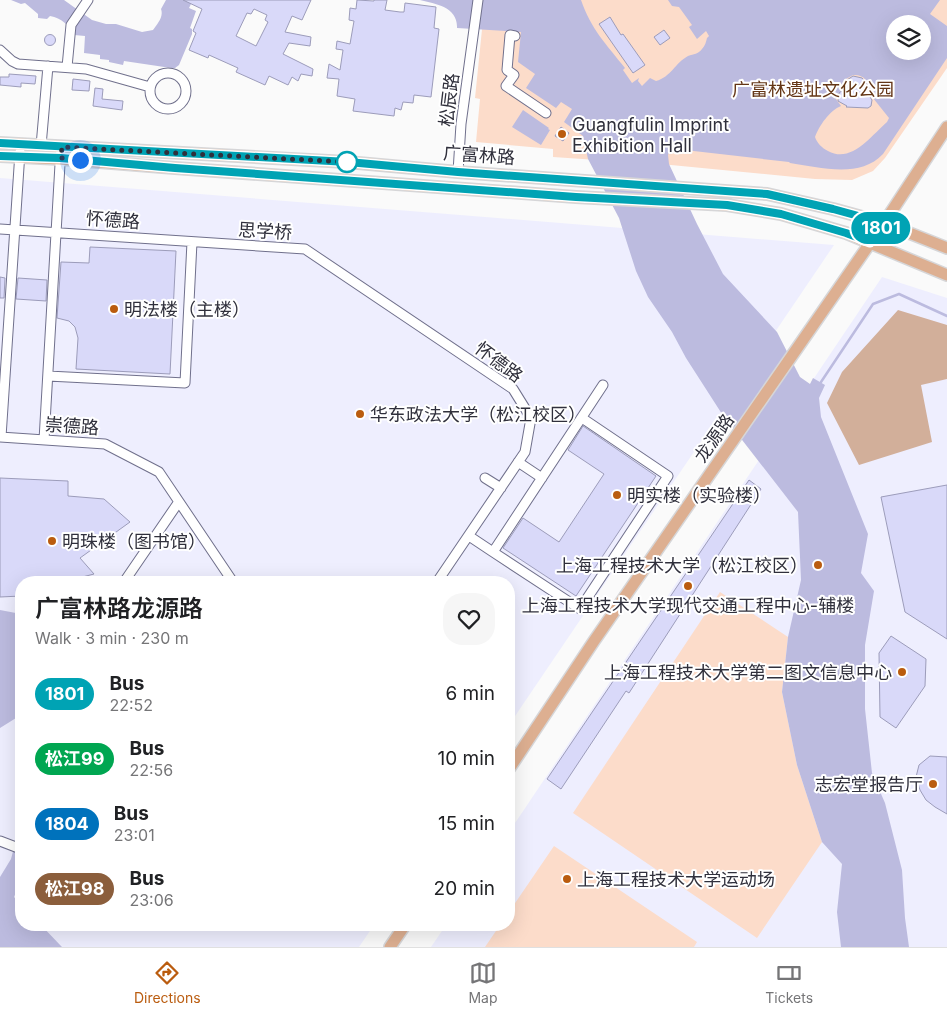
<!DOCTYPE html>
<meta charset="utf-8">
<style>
:root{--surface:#fff;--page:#f6f6f6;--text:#202124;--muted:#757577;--line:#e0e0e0;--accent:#ba5c0f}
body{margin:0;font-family:Inter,"Noto Sans SC",sans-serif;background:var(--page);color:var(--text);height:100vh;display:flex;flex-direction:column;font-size:19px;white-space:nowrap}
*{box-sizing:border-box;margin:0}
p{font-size:16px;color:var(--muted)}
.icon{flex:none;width:28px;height:28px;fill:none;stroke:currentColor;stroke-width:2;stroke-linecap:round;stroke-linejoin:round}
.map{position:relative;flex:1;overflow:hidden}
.drawer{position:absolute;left:15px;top:576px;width:500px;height:355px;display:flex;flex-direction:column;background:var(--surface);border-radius:20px;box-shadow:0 5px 20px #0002}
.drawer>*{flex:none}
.badge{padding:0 10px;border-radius:16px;font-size:18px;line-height:32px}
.fabs{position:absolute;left:886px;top:15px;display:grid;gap:10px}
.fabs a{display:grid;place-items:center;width:45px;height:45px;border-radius:50%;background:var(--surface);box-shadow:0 5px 20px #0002;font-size:25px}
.you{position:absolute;width:25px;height:25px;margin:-12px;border:4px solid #fff;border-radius:50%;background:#1a73e8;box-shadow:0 0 0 8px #1a73e833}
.map>.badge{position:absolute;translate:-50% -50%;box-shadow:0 0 0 2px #fff}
.round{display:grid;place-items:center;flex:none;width:52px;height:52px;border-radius:20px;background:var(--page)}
.headline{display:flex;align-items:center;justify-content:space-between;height:85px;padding:0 20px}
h1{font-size:24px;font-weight:600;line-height:38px}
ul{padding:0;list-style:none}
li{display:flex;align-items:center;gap:15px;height:65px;padding:0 20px}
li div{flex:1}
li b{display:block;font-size:19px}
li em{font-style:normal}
li .badge{min-width:55px;font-weight:700;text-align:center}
.tab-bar{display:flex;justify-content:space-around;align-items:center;height:70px;border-top:1px solid var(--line);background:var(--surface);font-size:14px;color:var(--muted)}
.tab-bar a{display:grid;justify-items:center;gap:2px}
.tab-bar .active{color:var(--accent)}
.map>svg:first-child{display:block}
.built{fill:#eeeefe}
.green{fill:#fcdcca;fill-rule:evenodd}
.forest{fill:#d2af9a}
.water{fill:#bcbbdf;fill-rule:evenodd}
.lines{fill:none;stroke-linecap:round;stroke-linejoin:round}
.stream{stroke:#bcbbdf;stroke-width:2.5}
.building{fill:#d9d9f9;stroke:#9c9cba;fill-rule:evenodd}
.minor-casing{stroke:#70708c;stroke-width:11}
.major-casing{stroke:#d6d6d8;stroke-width:14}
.minor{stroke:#fff;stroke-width:9}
.major{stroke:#ddaf91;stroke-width:11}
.line-casing{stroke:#fff;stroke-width:11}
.line{stroke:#00a3b4;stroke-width:8}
.walk{stroke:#30303c;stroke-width:5;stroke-dasharray:0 9}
.poi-dot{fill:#ba5c0f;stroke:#fff;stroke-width:2}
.stop-dot{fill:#fff;stroke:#00a3b4;stroke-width:2.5}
.labels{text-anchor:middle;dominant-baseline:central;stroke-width:4;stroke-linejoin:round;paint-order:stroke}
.park-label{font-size:18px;fill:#643616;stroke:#fff}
.street-label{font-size:18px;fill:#30303c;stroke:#fff}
.poi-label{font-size:18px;fill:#30303c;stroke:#fff;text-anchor:start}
</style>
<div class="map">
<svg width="947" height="947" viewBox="0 0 947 947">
<rect width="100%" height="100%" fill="#fafafa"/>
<path class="built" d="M 0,178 L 834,245 L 509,725 L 509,582 L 21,582 L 21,904 L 14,897 L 0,895 Z
M 882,277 L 947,298 L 947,947 L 431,947 L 446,925 L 509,925 L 509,832 Z
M 41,925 L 374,925 L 359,947 L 62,947 Z"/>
<path class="green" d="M 485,0 L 947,0 L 947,68 L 885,158 L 873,171 L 852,180 L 815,179 L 671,165 L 553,157 L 553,149 L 476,142 L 480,99 L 475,98 ZM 895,24 L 922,24 L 922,51 L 895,51 Z
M 720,592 L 788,637 L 782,692 L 797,765 L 822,842 L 757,938 L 573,813 Z
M 554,846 L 697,942 L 694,947 L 485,947 L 500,925 L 509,925 L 509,912 Z"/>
<path class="forest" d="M 898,310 L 947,325 L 947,379 L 921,385 L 932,442 L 859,465 L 827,403 L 842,372 Z"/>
<path class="water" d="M 11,0 L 64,0 L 92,20 L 106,24 L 116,24 L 142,32 L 153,30 C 157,24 164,17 161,9 L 166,0 L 193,0 L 189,8 L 196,11 L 190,28 L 192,29 L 192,34 L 179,65 L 175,68 L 171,68 L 124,61 L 123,65 L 109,62 L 109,60 L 100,59 L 100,55 L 84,53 L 85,36 L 74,35 C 68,25 62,18 50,16 L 47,19 L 38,18 L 38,14 L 25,3 L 21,4 Z
M 420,0 L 581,0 C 591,29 606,44 625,68 L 623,70 L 632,83 L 639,78 L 638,81 L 642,86 L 650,78 L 656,81 C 671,77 675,63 688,56 C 694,54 698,54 702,49 C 705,46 706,42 707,38 L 709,36 L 706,31 L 697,39 L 689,27 L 692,25 L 679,7 L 672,6 L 668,0 L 940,0 L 930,14 L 947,26 L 947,58 L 883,154 C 860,179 819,167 790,163 L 789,162 L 676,149 L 670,150 L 668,155 L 669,164 L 697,224 L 723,274 L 777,332 L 800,377 L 810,384 L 813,378 L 825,385 L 819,398 L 821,417 L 868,534 L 861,573 L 874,591 L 865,645 L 865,709 L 872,773 L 885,803 L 902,870 L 905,918 L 909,947 L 841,947 L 837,912 L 842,864 L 822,842 L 797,765 L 782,692 L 788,637 L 801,580 L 798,512 L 722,414 L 686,358 L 672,332 L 648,297 L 636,271 L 619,218 L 588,159 L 583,136 L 564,122 L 572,109 L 561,102 L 556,108 L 526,88 L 535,74 L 518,62 L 521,32 L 457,28 C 458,7 436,4 420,0 ZM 895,24 L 922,24 L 922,51 L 895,51 ZM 853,75 C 864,74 870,82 869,93 L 889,118 L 887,122 C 871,136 851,164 828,151 C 822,148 817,143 815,137 C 819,126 830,110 841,106 L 836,99 L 837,95 L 843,89 L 846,79 Z
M 523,110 L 549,128 L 548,129 L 550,130 L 541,145 L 512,127 Z
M 0,610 L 21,614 L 21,720 L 16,718 L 0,728 Z
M 21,828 L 21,881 L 14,897 L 21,904 L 21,925 L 41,925 L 62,947 L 0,947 L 0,877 L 11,859 L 18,832 Z"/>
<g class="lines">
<path class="stream" d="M 821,382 L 873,304 L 899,294 L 947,316"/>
</g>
<path class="building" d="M 183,0 L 311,0 L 302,20 L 292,16 L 285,32 L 311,37 L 310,46 L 289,43 L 283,54 L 313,69 L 312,76 L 301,74 L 298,81 L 292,77 L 288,85 L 269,76 L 265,85 L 236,72 L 238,68 L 209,55 L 208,58 L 189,50 L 196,33 L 193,31 L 202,9 ZM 254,9 L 267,15 L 265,20 L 268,22 L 256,46 L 236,36 L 247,13 L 251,14 Z
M 357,0 L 374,1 L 374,0 L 387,0 L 385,10 L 400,12 L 404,12 L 405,3 L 436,7 L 434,28 L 439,29 L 431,97 L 414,95 L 413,103 L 403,102 L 401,110 L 395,108 L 394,116 L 353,111 L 355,99 L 337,96 L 339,79 L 327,78 L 329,64 L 340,70 L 343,50 L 336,49 L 337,41 L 350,44 L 354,21 L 349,20 L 350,8 L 356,9 Z
M 610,17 L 621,35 L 623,34 L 645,65 L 633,73 L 599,24 Z
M 664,30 L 670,38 L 660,45 L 654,37 Z
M44.5 40a5.5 5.5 0 1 1 11 0a5.5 5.5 0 1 1-11 0Z
M 9,74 L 36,76 L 35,84 L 21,83 L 21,87 L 0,85 L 0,77 L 9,77 Z
M 853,76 L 862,78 L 867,84 L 868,94 L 872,100 L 871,106 L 868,108 L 846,107 L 847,106 L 838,101 L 839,93 L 843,90 L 847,80 Z
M 73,79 L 90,81 L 89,91 L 72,90 Z
M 95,88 L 103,89 L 102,99 L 123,101 L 122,110 L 93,106 Z
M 561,127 L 569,133 L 563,141 L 555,136 Z
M 90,247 L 176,251 L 170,374 L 76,369 L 78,338 L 75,327 L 69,321 L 57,318 L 61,262 L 89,263 Z
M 0,277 L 5,278 L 4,298 L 0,298 Z
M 18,278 L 47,280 L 46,301 L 16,299 Z
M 583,426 L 656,476 L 576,596 L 503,548 L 523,518 L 559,542 L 604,474 L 568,450 Z
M 0,478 L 68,481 L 68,496 L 104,499 L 130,522 L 80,558 L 94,574 L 63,582 L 21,582 L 21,587 L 20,587 L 21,596 L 0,597 Z
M 749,480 L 761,489 L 629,693 L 626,691 L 561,789 L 547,779 Z
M 947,485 L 947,639 L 905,612 L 881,497 Z
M 891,636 L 926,659 L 925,686 L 896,728 L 880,717 L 879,653 Z
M 930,756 L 947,757 L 947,814 L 935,807 L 926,800 L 920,790 L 916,777 L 919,765 Z"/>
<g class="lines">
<g class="minor-casing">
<path id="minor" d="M 515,36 L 510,35 L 507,70 L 514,75 L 506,86 L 546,113
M 0,50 L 12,61 L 18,64 L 86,69 L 150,87
M 67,67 L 71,25 L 88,0
M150 91a18 18 0 1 1 36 0a18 18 0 1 1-36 0Z
M 41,146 L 48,66
M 458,172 L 461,124 L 478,0
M 0,229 L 305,249 L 513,389 L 531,418 L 525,452 L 437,582
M 48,376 L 185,383 L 192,242
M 0,437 L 105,444 L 159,472 L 233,582
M 1,437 L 20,152
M 44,440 L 61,147
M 518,462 L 542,478
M 485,478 L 501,488
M 469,536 L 493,552 L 603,385
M 493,552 L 580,609 L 668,476 L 582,418
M 124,582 L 178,503
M 0,841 L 21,849"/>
</g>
<g class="major-casing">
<path id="major" d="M 0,143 L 347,162 L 458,172 L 767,194 L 833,209 L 884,223 L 947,248
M 0,156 L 61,159 L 175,168 L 576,197 L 727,205 L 781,214 L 846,233 L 947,275
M 509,769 L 594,641 L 884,223 L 947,127
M 390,947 L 405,925"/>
</g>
<use href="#minor" class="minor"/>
<use href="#major" class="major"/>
</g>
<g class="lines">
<g class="line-casing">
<path id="line" d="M 0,143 L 348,162 L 458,172 L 767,194 L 833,209 L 884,223 L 870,242 L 846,233 L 781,214 L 727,205 L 576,197 L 175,168 L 61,158 L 0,156"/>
</g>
<use href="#line" class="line"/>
<path class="walk" d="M 80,160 L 61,158 L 62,147 L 347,162"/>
</g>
<g class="poi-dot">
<circle cx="562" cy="134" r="5"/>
<circle cx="114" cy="309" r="5"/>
<circle cx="360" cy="414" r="5"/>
<circle cx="617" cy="495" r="5"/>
<circle cx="52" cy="541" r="5"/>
<circle cx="818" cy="565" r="5"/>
<circle cx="688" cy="586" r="5"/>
<circle cx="902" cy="672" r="5"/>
<circle cx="933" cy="784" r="5"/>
<circle cx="567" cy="879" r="5"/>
</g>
<circle class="stop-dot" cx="347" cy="162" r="10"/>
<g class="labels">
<g class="park-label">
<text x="813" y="89">广富林遗址文化公园</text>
</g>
<g class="street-label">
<text transform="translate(449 100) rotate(-83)">松辰路</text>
<text transform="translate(479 155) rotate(4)">广富林路</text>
<text transform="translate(113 220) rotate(4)">怀德路</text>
<text transform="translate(265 231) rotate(3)">思学桥</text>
<text transform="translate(499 362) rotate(37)">怀德路</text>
<text transform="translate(72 426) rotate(4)">崇德路</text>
<text transform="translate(714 438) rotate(-55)">龙源路</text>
</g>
<g class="poi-label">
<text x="572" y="124">Guangfulin Imprint<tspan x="572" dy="21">Exhibition Hall</tspan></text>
<text x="124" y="309">明法楼（主楼）</text>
<text x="370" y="414">华东政法大学（松江校区）</text>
<text x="627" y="495">明实楼（实验楼）</text>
<text x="62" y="541">明珠楼（图书馆）</text>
<text x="808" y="565" text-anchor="end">上海工程技术大学（松江校区）</text>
<text x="688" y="605" text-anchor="middle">上海工程技术大学现代交通工程中心-辅楼</text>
<text x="892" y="672" text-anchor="end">上海工程技术大学第二图文信息中心</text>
<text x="923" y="784" text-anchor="end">志宏堂报告厅</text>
<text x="577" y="879">上海工程技术大学运动场</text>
</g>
</g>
</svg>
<div class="fabs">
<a><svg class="icon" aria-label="layers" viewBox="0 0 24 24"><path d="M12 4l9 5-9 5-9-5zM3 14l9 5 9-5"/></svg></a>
</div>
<div class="you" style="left:80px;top:160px"></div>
<b class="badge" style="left:881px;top:228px;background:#00a3b4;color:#fff">1801</b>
<section class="drawer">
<div class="headline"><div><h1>广富林路龙源路</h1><p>Walk · 3 min · 230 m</p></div><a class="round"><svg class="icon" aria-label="heart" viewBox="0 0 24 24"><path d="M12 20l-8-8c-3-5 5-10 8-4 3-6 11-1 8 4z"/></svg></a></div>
<ul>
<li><span class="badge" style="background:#00a3b4;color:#fff">1801</span><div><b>Bus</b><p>22:52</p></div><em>6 min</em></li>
<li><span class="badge" style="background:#00a651;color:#fff">松江99</span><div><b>Bus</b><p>22:56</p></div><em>10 min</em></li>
<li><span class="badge" style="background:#0072bc;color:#fff">1804</span><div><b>Bus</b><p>23:01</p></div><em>15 min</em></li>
<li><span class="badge" style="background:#8b5e3c;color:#fff">松江98</span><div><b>Bus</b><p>23:06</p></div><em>20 min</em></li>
</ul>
</section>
</div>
<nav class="tab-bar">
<a class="active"><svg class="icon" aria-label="directions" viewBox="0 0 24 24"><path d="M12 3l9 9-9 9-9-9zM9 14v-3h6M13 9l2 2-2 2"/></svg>Directions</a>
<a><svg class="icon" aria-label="map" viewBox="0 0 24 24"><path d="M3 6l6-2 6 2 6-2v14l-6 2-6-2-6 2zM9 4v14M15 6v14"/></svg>Map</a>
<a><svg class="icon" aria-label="tickets" viewBox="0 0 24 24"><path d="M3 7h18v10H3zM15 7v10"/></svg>Tickets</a>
</nav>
